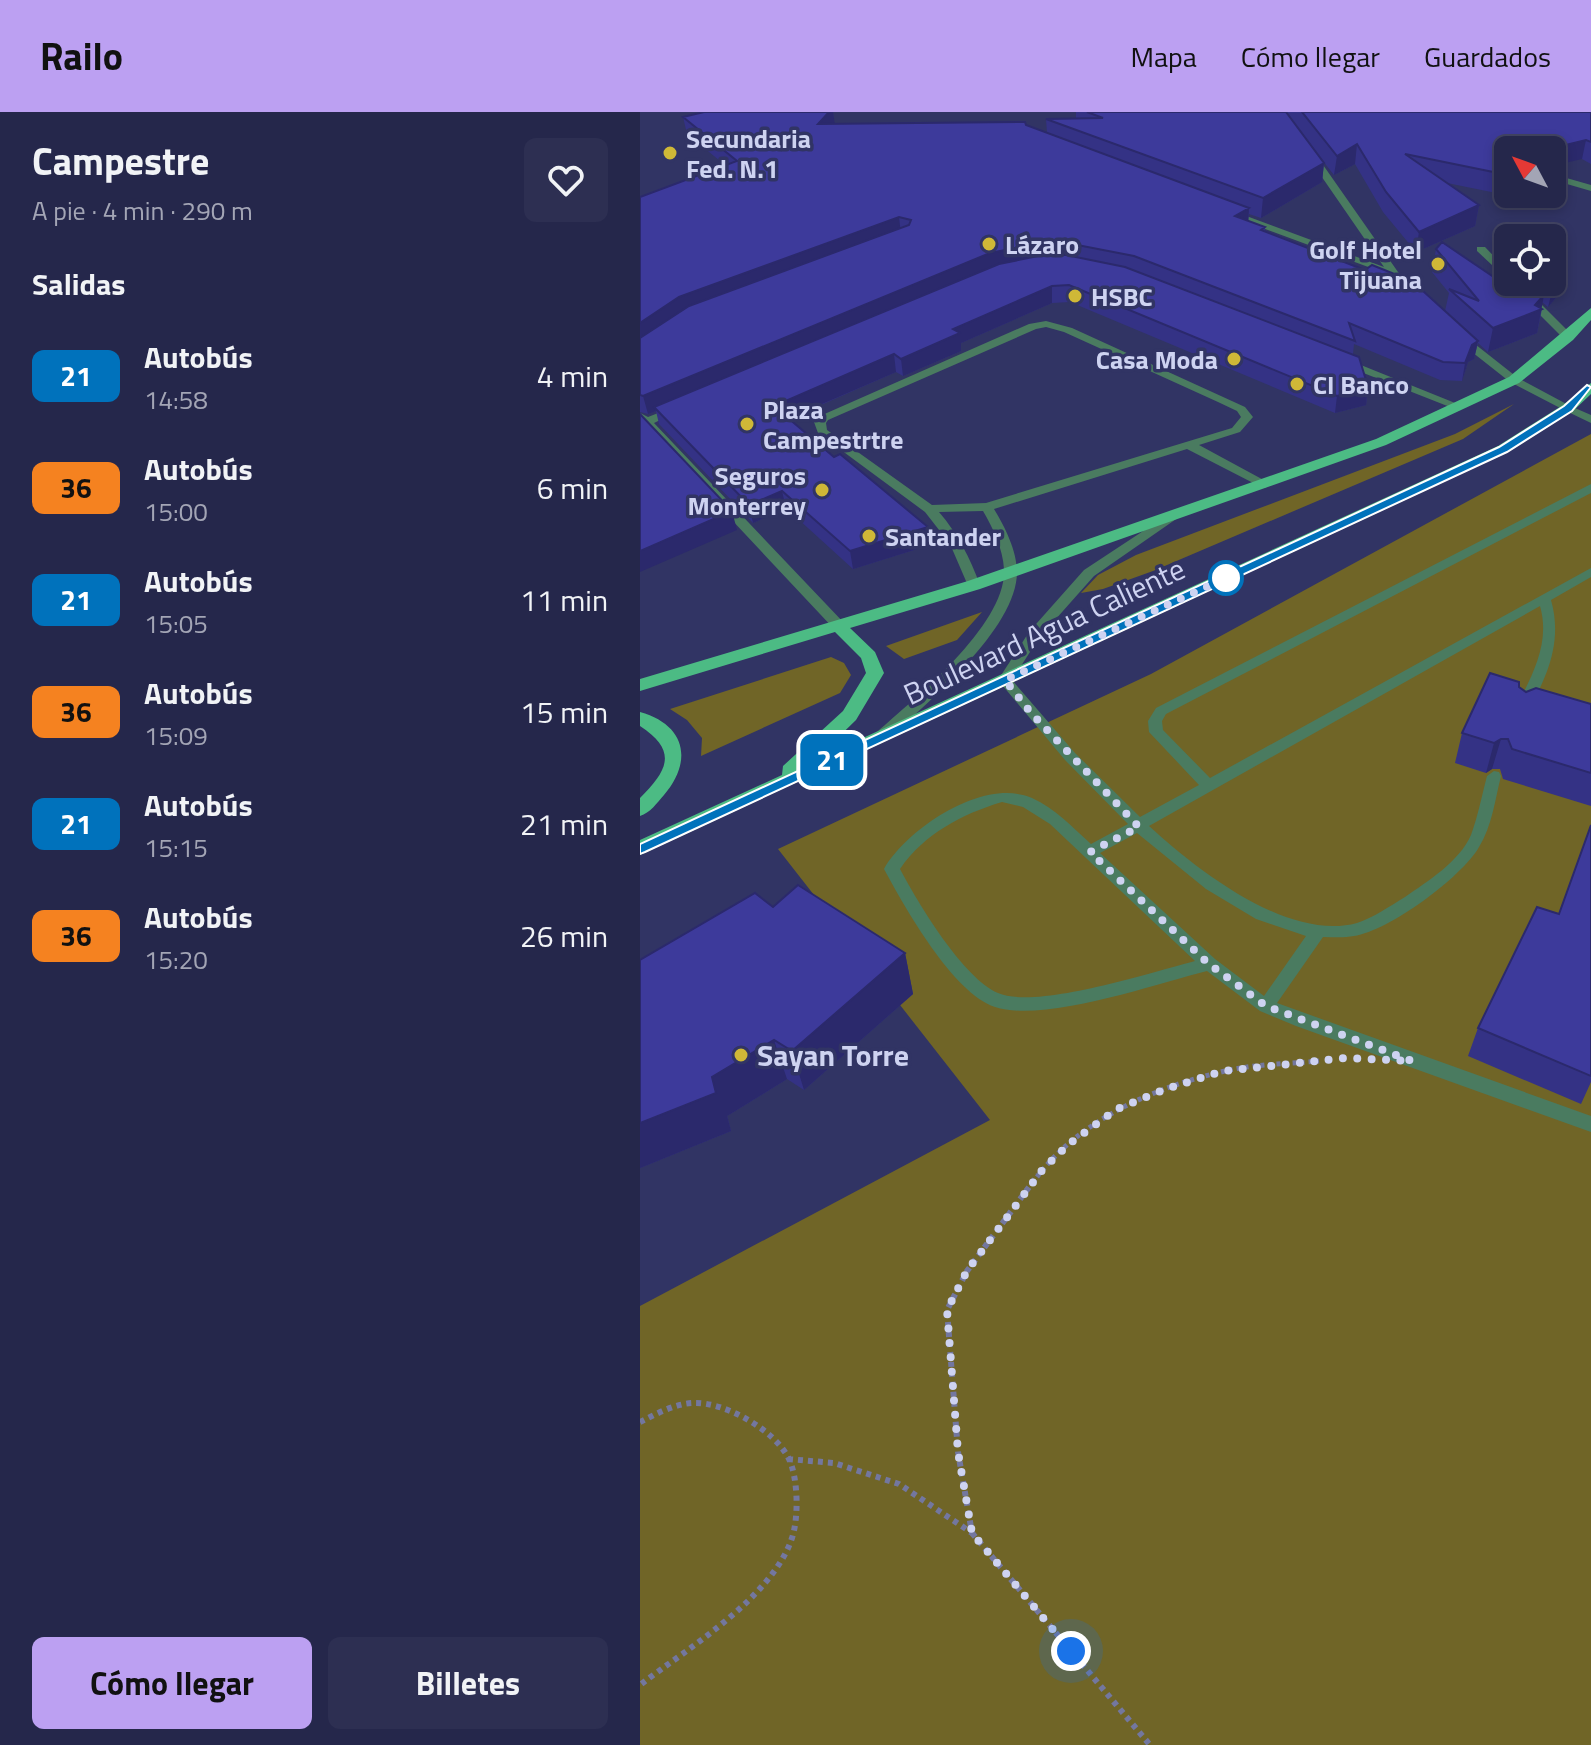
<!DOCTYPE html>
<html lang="es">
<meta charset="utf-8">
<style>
:root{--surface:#25274b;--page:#2d2f52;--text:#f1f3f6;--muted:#a3a5b5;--line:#424463;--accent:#bca0f2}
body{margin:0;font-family:"Titillium Web",sans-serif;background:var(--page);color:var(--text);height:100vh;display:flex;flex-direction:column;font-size:30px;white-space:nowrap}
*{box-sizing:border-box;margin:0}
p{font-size:26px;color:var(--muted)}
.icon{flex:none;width:44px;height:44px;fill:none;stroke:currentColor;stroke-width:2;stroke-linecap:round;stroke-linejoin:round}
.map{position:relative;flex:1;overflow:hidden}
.side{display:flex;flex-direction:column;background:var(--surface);width:640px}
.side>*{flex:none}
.badge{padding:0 16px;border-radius:12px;font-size:28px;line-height:52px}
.needle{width:52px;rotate:311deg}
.tools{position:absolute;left:854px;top:24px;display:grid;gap:16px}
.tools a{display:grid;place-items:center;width:72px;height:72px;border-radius:12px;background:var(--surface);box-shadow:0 4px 12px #0003,0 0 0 2px var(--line);font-size:40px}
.you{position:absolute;width:40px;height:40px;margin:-20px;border:6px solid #fff;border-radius:50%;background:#1a73e8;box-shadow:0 0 0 12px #1a73e833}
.map>.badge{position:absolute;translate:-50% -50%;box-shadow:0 0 0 4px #fff}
h2{padding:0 32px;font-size:30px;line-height:72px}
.round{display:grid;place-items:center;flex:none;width:84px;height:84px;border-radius:12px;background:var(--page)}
.head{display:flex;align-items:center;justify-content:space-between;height:136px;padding:0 32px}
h1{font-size:38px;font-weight:700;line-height:60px}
.primary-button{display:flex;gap:16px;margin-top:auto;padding:16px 32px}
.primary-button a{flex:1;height:92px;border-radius:12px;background:var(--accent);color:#111;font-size:32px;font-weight:700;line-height:92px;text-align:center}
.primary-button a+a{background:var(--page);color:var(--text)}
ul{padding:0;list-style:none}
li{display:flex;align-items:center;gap:24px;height:112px;padding:0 32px}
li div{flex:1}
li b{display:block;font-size:30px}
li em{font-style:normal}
li .badge{min-width:88px;font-weight:700;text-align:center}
header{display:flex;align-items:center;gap:48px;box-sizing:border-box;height:112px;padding:0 40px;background:var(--accent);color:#111}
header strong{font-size:38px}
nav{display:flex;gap:44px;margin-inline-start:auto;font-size:28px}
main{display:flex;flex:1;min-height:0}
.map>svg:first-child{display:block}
.green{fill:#706527}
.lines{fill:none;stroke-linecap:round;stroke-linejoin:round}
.path-far1{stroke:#73779f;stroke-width:5;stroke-dasharray:4 4;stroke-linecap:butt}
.path{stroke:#73779f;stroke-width:6;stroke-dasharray:5 5;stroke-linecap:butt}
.service{fill:#4a7b60;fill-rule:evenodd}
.minor{fill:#4a7b60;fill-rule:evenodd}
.primary{fill:#4cbb84;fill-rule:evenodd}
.wall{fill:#343285}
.shaded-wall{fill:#2b296c}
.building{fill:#3d3a9b;stroke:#2b296c;stroke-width:2}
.line{fill:#0072bc;stroke:#fff;stroke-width:2}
.walk{stroke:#ced3f1;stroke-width:8;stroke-dasharray:0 14.4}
.poi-dot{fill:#cfb837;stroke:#313464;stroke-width:3}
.stop-dot{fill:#fff;stroke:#0072bc;stroke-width:4}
.labels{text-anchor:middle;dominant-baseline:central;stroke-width:7;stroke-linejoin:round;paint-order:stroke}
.far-poi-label{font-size:26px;font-weight:bold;fill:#ced3f1;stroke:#313464;text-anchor:start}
.street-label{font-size:30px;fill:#ced3f1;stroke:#313464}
.poi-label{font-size:30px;font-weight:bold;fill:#ced3f1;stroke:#313464;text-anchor:start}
</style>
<header>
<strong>Railo</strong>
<nav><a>Mapa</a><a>Cómo llegar</a><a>Guardados</a></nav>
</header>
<main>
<section class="side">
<div class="head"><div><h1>Campestre</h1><p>A pie · 4 min · 290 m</p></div><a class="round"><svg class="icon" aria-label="heart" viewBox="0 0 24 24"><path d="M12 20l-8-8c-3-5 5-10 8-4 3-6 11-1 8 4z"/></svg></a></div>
<h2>Salidas</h2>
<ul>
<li><span class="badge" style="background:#0072bc;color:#fff">21</span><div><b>Autobús</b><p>14:58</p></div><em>4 min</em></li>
<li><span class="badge" style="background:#f58220;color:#111">36</span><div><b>Autobús</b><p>15:00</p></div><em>6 min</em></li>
<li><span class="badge" style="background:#0072bc;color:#fff">21</span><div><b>Autobús</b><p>15:05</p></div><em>11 min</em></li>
<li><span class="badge" style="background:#f58220;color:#111">36</span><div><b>Autobús</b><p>15:09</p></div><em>15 min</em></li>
<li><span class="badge" style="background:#0072bc;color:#fff">21</span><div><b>Autobús</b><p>15:15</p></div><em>21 min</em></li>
<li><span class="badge" style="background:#f58220;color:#111">36</span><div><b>Autobús</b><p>15:20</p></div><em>26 min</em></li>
</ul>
<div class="primary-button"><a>Cómo llegar</a><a>Billetes</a></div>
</section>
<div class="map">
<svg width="951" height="1633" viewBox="0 0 951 1633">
<rect width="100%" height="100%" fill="#313464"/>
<path class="green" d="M 874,292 L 823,327 L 513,459 L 463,477 L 441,481 L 458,463 L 496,443 L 815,322 Z
M 951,322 L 951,1633 L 0,1633 L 0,1194 L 350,1008 L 138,737 L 511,562 Z
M 342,500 L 317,528 L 264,547 L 246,534 Z
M 191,545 L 204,551 L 211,563 L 200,581 L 61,644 L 62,626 L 47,608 L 30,597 Z"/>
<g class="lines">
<path class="path-far1" d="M 397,1065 C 440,1008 513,976 581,960 C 612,952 647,952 679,949"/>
<path class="path" d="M 0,1310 C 16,1302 34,1292 52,1291 C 84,1289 135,1318 149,1347 C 158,1366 159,1405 152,1426 C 132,1486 48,1536 0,1573
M 148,1347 L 194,1351 L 259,1372 L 332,1421 L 318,1340 L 307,1198 L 327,1159 L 398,1063
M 332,1421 L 510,1633"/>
<path class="service" d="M 923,65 L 951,73 L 951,79 L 920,70 L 918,68 Z
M 837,135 L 845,135 L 868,159 L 868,168 L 837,139 Z
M 893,192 L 901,192 L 932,223 L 932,227 L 924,227 L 893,196 Z
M 406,209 L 432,216 L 605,295 L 613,305 L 600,320 L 559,333 L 631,372 L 625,376 L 621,375 L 547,337 L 354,397 C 365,415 377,439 377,460 C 377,517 287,591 247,628 L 237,628 L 235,624 L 237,620 C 275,586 367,512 364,457 C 363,437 353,416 343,399 L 299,400 C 318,422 330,446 340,473 L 334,477 L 329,476 L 310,432 L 285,400 L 178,321 L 174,310 L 180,304 L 389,212 ZM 406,215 L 424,220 L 578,290 L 597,299 L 601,305 L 592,316 L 346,391 L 292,393 L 187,318 L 186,311 L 188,308 L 396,217 Z
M 928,293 L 951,303 L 951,311 L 924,298 L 922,296 Z
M 951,372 L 951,381 L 526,602 L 522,609 L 523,618 L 570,666 L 951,456 L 951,465 L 911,488 C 923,530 907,565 887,601 L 877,601 L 875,598 C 891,565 911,532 900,494 L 509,714 C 556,757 648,830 717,811 C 733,806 750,794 765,785 C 788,769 819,750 831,723 C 838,704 842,683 847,664 L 854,659 L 859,660 L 861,664 C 855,688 852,714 839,735 C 822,765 749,819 714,824 C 704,826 693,825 683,825 L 637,891 L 951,1004 L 951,1020 L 656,914 L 620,899 L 567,859 C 515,872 405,911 355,895 C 313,881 265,796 244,757 C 268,716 344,665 392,686 C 415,696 433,716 451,732 L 488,712 L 425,648 L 358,568 L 389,520 L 444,458 L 532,400 L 540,400 L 542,403 L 454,464 L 399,526 L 372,568 L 435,641 L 500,705 L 559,673 L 509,620 L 508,609 L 516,596 ZM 362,690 L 383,695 L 410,712 L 555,849 C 512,860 396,898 358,881 C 323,866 278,791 260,757 C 284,722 322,702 362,690 ZM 497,721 L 566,777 L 616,807 L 666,824 L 624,884 L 575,847 L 460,741 Z"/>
<path class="minor" d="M 671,39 L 674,40 L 758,160 L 771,173 L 771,177 L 763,177 L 750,163 L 587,103 L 587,99 L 593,99 L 744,155 L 666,42 Z
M 818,225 L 826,225 L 878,266 L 934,296 L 924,298 L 870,270 L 818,229 Z
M 698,247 L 706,247 L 825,295 L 815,297 L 698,251 Z
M 31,296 L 41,298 L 14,311 L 205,512 L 205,518 L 195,518 L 0,310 L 0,301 L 8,305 Z"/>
<path class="primary" d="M 951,196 L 951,208 L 933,228 L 879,271 L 746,333 L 340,477 L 210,516 L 235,540 L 244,561 L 216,608 L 175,648 L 858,334 L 923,293 L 951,271 L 951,282 L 933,299 L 868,340 L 0,743 L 0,728 L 142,663 L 143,654 L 203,599 L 226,561 L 221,546 L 195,520 L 0,579 L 0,567 L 328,469 L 736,327 L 869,265 Z
M 0,600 C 46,613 53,649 24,683 C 17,691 10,701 0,704 L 0,686 C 28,658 38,639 0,614 Z"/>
</g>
<path class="wall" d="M 64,0 L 193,0 L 194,11 L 386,13 L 407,21 L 406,7 L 436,6 L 436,0 L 951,0 L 951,52 L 942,47 L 868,38 L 868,82 L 879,82 L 876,85 L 807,71 L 839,93 L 835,114 L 776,140 L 743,100 L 715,52 L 694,63 L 675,39 L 684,51 L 682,70 L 621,106 L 609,102 L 608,109 L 625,115 L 625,120 L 805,199 L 809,181 L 792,160 L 796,137 L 864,172 L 868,170 L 912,170 L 921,180 L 908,195 L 902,190 L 901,196 L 902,197 L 897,221 L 848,240 L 838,231 L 834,247 L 828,250 L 822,269 L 800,268 L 714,232 L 713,242 L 728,275 L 726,293 L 695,301 L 430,190 L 412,191 L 321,231 L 321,239 L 263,264 L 256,260 L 149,307 L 194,345 L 288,415 L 290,433 L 213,457 L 146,396 L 113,411 L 19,312 L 16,299 L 8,302 L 0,300 L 0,85 L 85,53 L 47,22 L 43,5 Z
M 879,575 L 886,580 L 951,592 L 951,694 L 863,667 L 860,657 L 852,657 L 846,661 L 815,651 L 822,621 Z
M 951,713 L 951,970 L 941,992 L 828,944 L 838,916 L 919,801 Z
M 133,795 L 265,841 L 273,882 L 164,978 L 147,967 L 87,1004 L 91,1019 L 0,1056 L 0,848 Z"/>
<path class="shaded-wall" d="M 189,0 L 193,0 L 195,13 L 178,12 Z
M 946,28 L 942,47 L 912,54 L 912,38 L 905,38 L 906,37 Z
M 717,32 L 715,52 L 694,63 L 697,44 Z
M 684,51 L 682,70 L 621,106 L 623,86 Z
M 839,93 L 835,114 L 776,140 L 779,120 Z
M 609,96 L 608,114 L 595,104 Z
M 259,105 L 261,122 L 0,232 L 0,211 L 39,185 Z
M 402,131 L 402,148 L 14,295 L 16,299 L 8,302 L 3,284 L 350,141 Z
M 927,158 L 921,180 L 908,195 L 914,172 Z
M 412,174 L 412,191 L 321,231 L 321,239 L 263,264 L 261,247 L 313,217 Z
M 904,183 L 897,221 L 848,240 L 853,216 L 895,193 Z
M 838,229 L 834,247 L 828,250 L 822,269 L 825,251 L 832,233 Z
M 254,242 L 256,260 L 138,311 L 134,294 Z
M 728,275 L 726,293 L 695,301 L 697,284 Z
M 142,379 L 146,396 L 113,411 L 109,393 Z
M 92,399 L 97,418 L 0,460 L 0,439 Z
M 288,415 L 290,433 L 213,457 L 210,439 Z
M 861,627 L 852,657 L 846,661 L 854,631 Z
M 265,841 L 273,882 L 164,978 L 152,939 Z
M 134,928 L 147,967 L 87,1004 L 91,1019 L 0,1056 L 0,1011 L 72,965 Z"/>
<path class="building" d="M 64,0 L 189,0 L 178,12 L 385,10 L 386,13 L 609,96 L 595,104 L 625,115 L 621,118 L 725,158 L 732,153 L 772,169 L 838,229 L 832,233 L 825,251 L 803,250 L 709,211 L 715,229 L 494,144 L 427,131 L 402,131 L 350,141 L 3,284 L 0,283 L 0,226 L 49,194 L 269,113 L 271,108 L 259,105 L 39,185 L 0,211 L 0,85 L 97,49 L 43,5 Z
M 447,0 L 646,0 L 684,51 L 623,86 L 406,7 L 463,6 Z
M 662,0 L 951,0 L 951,30 L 946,28 L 905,38 L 868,38 L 868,63 L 765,42 L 839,93 L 779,120 L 746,80 L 717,32 L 697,44 Z
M 802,130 L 864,172 L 868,167 L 868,170 L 896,170 L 896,175 L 904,183 L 895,193 L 902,197 L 853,216 L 809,177 L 839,189 L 796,137 Z
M 912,142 L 927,158 L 914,172 L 911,170 Z
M 403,143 L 426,143 L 485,155 L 719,245 L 728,275 L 697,284 L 429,173 L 412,174 L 313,217 L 320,221 L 261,247 L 254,242 L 134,294 L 194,345 L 200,342 L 288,415 L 210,439 L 142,379 L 109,393 L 14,295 L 359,152 Z
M 0,302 L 92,399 L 0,439 Z
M 850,561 L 879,570 L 879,575 L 886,580 L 896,576 L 951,592 L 951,661 L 872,637 L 868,627 L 861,627 L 854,631 L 822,621 Z
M 951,713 L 951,964 L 838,916 L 897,795 L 919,802 Z
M 158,773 L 265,841 L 152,939 L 134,928 L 72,965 L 76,981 L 0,1011 L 0,848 L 115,781 L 133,795 Z"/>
<path class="line" d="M 947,273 L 951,275 L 932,299 L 867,340 L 5,740 L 0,742 L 0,732 L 859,335 L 924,294 Z"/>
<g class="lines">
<path class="walk" d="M 431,1539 L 332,1421 L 318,1340 L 307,1198 L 327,1159 L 403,1057 L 429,1032 L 477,997 L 526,977 L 583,959 L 706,946 L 772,949 L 626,894 L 569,852 L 450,740 L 499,715 L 391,601 L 365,568 L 590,464 L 586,466"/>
</g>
<g class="poi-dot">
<circle cx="30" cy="41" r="8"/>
<circle cx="349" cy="132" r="8"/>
<circle cx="798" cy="152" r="8"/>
<circle cx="435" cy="184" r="8"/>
<circle cx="594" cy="247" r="8"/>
<circle cx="657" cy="272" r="8"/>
<circle cx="107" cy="312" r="8"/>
<circle cx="182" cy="378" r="8"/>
<circle cx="229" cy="424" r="8"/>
<circle cx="101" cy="943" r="8"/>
</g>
<circle class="stop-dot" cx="586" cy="466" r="16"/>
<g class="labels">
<g class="far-poi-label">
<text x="46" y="26">Secundaria<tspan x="46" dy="30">Fed. N.1</tspan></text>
<text x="365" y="132">Lázaro</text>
<text x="782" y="137" text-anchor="end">Golf Hotel<tspan x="782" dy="30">Tijuana</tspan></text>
<text x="451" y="184">HSBC</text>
<text x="578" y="247" text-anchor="end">Casa Moda</text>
<text x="673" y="272">CI Banco</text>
<text x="123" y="297">Plaza<tspan x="123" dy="30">Campestrtre</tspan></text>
<text x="166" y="363" text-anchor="end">Seguros<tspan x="166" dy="30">Monterrey</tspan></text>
<text x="245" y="424">Santander</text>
</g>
<g class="street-label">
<text transform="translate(404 519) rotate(-25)">Boulevard Agua Caliente</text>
</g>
<g class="poi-label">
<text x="117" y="943">Sayan Torre</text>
</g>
</g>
</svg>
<div class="tools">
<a><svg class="needle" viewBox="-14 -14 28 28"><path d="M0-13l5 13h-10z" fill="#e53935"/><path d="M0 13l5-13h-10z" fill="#a3a5b5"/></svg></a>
<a><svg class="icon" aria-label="locate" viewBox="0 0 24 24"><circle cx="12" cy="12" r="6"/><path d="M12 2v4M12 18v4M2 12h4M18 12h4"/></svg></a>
</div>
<div class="you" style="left:431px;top:1539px"></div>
<b class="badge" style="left:192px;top:648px;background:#0072bc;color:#fff">21</b>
</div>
</main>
